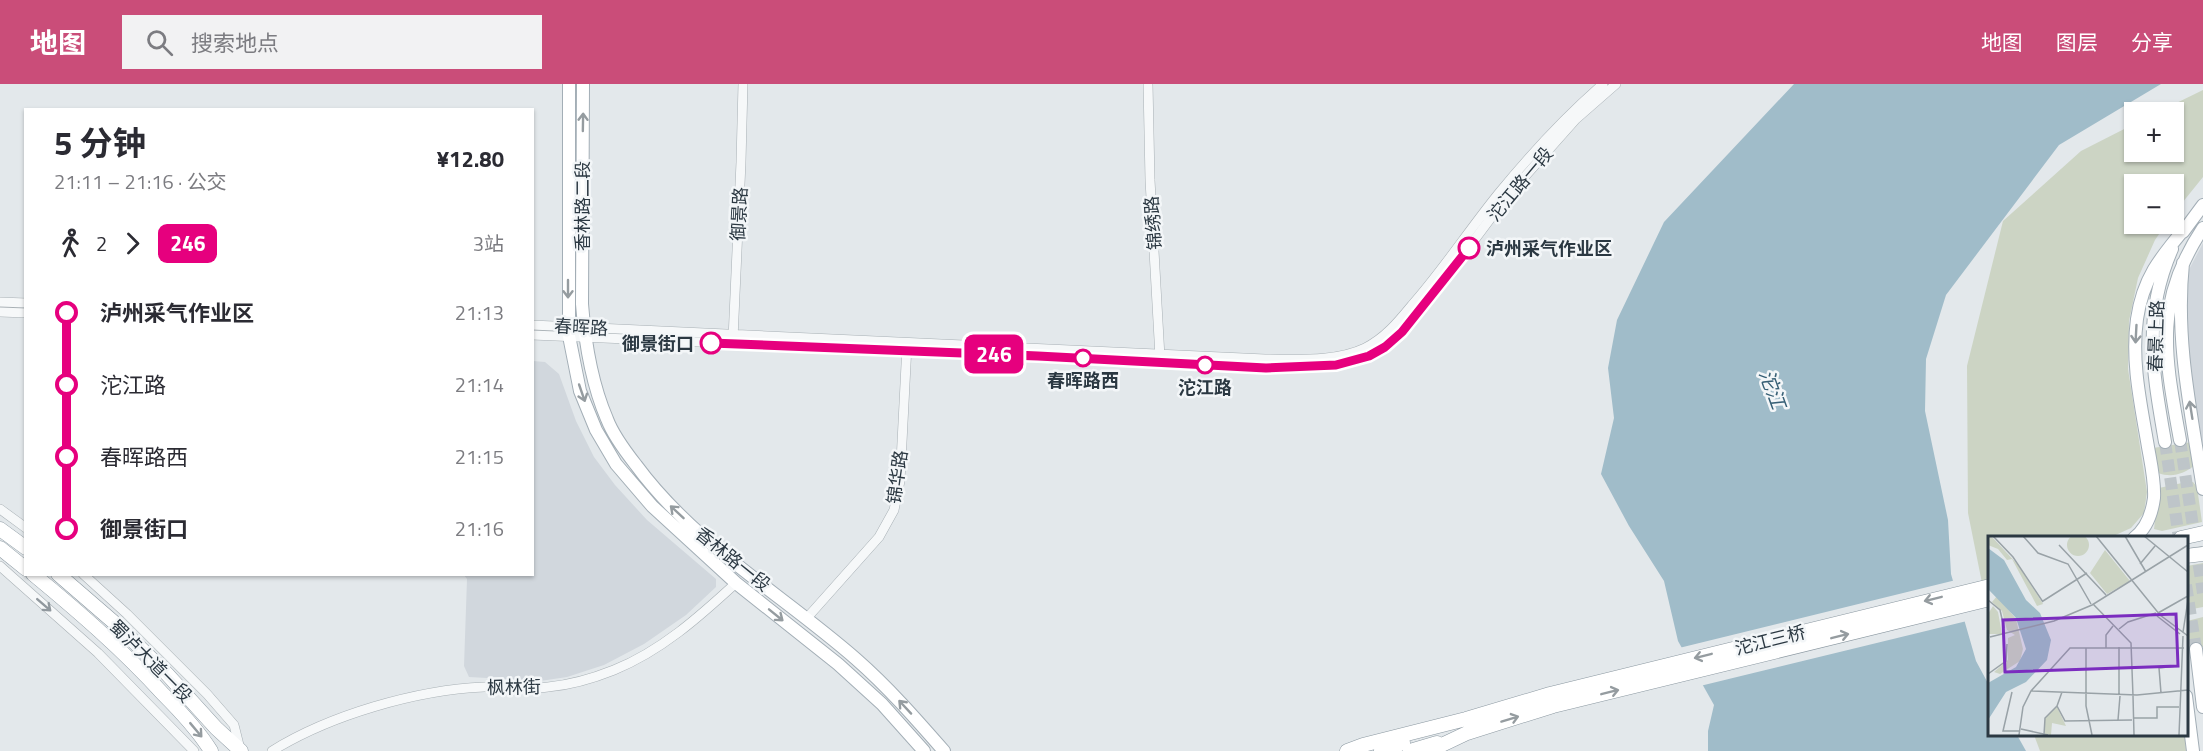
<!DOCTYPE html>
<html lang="zh">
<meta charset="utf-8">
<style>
:root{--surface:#fff;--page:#f2f2f3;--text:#2b2b33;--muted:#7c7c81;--accent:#ca4d79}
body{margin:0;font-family:"Titillium Web","Noto Sans SC",sans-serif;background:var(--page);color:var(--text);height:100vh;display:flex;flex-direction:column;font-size:22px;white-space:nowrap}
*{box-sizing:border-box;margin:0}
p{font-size:20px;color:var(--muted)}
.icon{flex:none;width:33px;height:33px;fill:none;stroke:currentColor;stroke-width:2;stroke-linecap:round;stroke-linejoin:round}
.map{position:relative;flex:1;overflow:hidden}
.drawer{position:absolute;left:24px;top:24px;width:510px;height:468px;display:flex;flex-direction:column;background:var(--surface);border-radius:0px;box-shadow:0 2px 4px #0004}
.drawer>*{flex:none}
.badge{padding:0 12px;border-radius:9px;font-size:21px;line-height:39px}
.buttons{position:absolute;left:2124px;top:18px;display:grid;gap:12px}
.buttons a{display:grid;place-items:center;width:60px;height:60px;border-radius:0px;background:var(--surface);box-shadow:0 2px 4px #0004;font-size:30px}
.map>.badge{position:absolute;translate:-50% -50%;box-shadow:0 0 0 3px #fff}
.legs{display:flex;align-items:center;gap:9px;height:66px;padding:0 30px;font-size:20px}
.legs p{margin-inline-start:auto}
.headline{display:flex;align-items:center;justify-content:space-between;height:102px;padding:0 30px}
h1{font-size:33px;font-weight:700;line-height:45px}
ul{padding:0 30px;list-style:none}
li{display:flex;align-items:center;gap:21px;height:72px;font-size:22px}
li i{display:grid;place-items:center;width:9px;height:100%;margin:0 8px;background:currentColor}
li i::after{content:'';width:15px;height:15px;margin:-8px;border:4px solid;border-radius:50%;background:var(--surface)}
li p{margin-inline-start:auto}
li:first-child i{background:linear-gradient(#0000 50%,currentColor 0)}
li:last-child i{background:linear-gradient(currentColor 50%,#0000 0)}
header{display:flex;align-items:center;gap:36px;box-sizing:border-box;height:84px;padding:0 30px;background:var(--accent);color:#fff}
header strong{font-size:28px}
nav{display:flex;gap:33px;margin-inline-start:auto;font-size:21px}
.search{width:420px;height:54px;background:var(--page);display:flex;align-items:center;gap:15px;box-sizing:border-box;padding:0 21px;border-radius:0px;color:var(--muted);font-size:22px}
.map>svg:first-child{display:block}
.built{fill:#d1d7dd}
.green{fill:#ccd4c4}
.water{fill:#a0bcc9}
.pier{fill:#e3e8eb}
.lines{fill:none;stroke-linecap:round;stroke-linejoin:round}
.major-tunnel{stroke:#bec5c9;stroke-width:12;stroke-dasharray:12 6;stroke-linecap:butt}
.minor-casing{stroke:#a8b0b5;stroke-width:10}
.major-casing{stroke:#a3aeb6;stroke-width:14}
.highway-casing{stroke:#8b98a1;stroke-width:15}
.minor{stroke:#f6f8f9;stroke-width:9}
.major{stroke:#fff;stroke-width:12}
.highway{stroke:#fff;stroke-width:14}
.oneway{stroke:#959ca0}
.oneway2{stroke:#90989e}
.line-1-casing{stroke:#fff;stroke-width:14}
.line-1{stroke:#e6007e;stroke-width:9}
.stop-1-dot{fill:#fff;stroke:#e6007e;stroke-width:3}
.labels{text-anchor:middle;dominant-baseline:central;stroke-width:5;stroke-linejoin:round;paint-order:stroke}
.street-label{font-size:18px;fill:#2b3842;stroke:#f3f6f8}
.stop-label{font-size:18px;font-weight:bold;fill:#2b3842;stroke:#f3f6f8}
.water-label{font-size:20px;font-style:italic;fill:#365f75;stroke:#f3f6f8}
.inset-road{fill:none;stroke:#99a2a7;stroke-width:1.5}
.view{fill:#7b2cbf;fill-opacity:0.15;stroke:#7b2cbf;stroke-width:3}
.inset-edge{fill:none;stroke:#2b3842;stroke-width:3}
</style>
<header>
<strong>地图</strong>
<div class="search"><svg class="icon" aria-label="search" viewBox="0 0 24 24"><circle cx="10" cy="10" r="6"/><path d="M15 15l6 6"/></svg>搜索地点</div>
<nav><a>地图</a><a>图层</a><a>分享</a></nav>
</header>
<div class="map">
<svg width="2203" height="667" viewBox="0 0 2203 667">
<rect width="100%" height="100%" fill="#e3e8eb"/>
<path class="built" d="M 2203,159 L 2203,382 L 2188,286 L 2184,195 Z
M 533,277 L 545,278 L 559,290 L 576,337 L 594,373 L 615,401 L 647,436 L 716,495 L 716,503 L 686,531 L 644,560 L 604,581 L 567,593 L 540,597 L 469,593 L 464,582 L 467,495 L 464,491 L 532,490 Z"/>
<path class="green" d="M 2203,6 L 2203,93 L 2174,129 L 2174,100 L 2134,100 L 2134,140 L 2166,140 L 2155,156 L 2138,194 L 2129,237 L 2128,285 L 2147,408 L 2144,429 L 2131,444 L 2109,454 L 1990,454 L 1990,539 L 1968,429 L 1967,282 L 2003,137 L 2081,67 L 2134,40 L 2134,68 L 2174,68 L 2174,28 L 2158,28 Z
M 2192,358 L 2195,381 C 2184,390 2172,394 2158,389 L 2153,364 Z
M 2193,398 L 2197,403 L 2202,438 L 2162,447 L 2154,445 L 2159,404 L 2182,399 Z
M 2203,479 L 2203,523 L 2187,526 L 2187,482 Z
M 2203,533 L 2203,563 L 2187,565 L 2187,537 Z
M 2034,651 L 2185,651 L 2186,667 L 2040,667 Z"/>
<path class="water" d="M 1794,0 L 2161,0 L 2059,61 L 1946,211 L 1926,275 L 1925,327 L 1948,436 L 1951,490 L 1976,577 L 1990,603 L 1990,650 L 2017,651 L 2026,667 L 1708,667 L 1708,647 L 1714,621 L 1678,557 L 1664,497 L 1629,442 L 1601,390 L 1614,334 L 1608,284 L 1617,236 L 1664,138 Z"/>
<path class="pier" d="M 1956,496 L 1967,537 L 1700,602 L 1679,564 Z"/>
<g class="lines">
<path class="major-tunnel" d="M 2180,356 L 2203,509
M 2165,358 L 2179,454
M 2186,501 L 2196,565"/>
<g class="minor-casing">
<path id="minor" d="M 1148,0 L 1150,96 L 1160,273
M 0,218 L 26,219
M 0,228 L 26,229
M 532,241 L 1265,275 C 1297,275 1336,278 1365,264 C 1385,254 1398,238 1412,221 C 1443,186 1469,146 1499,109 C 1531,70 1565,33 1603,0
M 532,251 L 1082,274 L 1266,284 L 1336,281 L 1369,272 L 1385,263 L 1402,248 L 1434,210 L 1505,115 L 1576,35 L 1616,0
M 733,255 L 741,78 L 743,0
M 0,425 L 26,444
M 0,482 L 98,569 L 194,667
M 83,490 L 127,530 L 207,610 L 234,641 L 240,665
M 806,535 L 879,453 L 894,426 L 900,397 L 907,261
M 272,667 C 330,631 416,606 484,603 C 505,602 527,606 548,603 C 570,601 594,594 614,586 C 661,567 699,533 736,499"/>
</g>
<g class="major-casing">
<path id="major" d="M 569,0 L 569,252 L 580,307 L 596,346 L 616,380 L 652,422 L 736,499 L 838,580 L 882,620 L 924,667
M 583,0 L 582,220 C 585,259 591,298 607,335 C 613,351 625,367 636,381 C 694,460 783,511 856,575 C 888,603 916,635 944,667
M 2183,148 L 2203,121
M 2183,179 C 2175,256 2191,328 2203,405
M 2180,356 C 2165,272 2153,219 2203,144
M 2165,358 C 2153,288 2142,233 2172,165
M 2134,454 C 2146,445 2152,429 2154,414 C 2155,397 2151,380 2148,363 C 2141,321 2131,278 2137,235 C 2143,194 2160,174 2186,143
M 2196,565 L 2203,623
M 2186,612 L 2193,667"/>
</g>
<g class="highway-casing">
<path id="highway" d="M 0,445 L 26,464
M 2181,454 L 2203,449
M 0,464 L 26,485
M 2186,472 L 2203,470
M 33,490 C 79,528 123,566 163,610 C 181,628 198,646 211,667
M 58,490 L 117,541 L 167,590 L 216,644 L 241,667
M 1347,667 L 1363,661 L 1466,635 L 1550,610 L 1990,502
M 1381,667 L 1403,659
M 1410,667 L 1437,659
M 1429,667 L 1467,649 L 1553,622 L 1990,515"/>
</g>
<use href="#minor" class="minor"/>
<use href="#major" class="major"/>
<use href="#highway" class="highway"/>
</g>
<defs><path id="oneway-shaft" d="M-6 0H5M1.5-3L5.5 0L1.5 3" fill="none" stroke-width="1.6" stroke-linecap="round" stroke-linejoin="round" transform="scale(1.5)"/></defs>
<g class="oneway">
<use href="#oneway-shaft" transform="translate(583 38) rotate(-89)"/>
<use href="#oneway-shaft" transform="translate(568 205) rotate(90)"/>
<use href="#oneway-shaft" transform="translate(2136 250) rotate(93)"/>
<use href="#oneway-shaft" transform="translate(582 309) rotate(71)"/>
<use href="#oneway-shaft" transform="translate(2191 326) rotate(-99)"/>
<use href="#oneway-shaft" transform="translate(677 428) rotate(-137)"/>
<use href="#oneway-shaft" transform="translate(1933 515) rotate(166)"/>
<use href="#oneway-shaft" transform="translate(776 531) rotate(39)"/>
<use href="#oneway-shaft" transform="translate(1840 552) rotate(-14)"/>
<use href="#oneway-shaft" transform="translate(1703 572) rotate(166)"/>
<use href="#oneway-shaft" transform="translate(1610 608) rotate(-14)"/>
<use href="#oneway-shaft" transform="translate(905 623) rotate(-133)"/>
<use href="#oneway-shaft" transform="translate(1510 635) rotate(-17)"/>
<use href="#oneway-shaft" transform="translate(196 646) rotate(50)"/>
</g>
<use class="oneway2" href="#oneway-shaft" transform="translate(44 521) rotate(41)"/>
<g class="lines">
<g class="line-1-casing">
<path id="line-1" d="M 711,259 L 1038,272 L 1266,284 L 1336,281 L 1369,272 L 1385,263 L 1402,248 L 1469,164"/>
</g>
<use href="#line-1" class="line-1"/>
</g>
<g class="stop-1-dot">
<circle cx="1469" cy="164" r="10"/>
<circle cx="711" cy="259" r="10"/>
<circle cx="1083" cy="274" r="8"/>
<circle cx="1205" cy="281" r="8"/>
</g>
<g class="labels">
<g class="street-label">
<text transform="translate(1520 100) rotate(-50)">沱江路一段</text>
<text transform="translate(582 122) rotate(-90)">香林路二段</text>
<text transform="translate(739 130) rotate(-87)">御景路</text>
<text transform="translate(1153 139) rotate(-94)">锦绣路</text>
<text transform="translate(581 243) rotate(3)">春晖路</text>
<text transform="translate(2156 252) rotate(-88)">春景上路</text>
<text transform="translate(897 393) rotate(-82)">锦华路</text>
<text transform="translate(733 475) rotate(39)">香林路一段</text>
<text transform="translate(1770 556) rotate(-14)">沱江三桥</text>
<text transform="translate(151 577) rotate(45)">蜀泸大道一段</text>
<text transform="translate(514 603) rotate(-1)">枫林街</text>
</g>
<g class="stop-label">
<text x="1486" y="164" text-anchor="start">泸州采气作业区</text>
<text x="694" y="259" text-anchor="end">御景街口</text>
<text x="1083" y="296">春晖路西</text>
<text x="1205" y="303">沱江路</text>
</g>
<g class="water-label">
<text transform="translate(1773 305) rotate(70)">沱江</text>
</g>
</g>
<g transform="translate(1988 452)">
<rect width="200" height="200" fill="#e3e8eb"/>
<path d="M79 9a11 11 0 1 1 22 0a11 11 0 1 1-22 0ZM 0,0 L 5,2 L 31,30 L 55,68 L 49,70 L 24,23 L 19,24 L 10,13 L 0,9 ZM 117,14 L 142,45 L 119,58 L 102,37 ZM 9,60 L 28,83 L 35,113 L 32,125 L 12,138 L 6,136 L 20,124 L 20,102 L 27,99 L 19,94 L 14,75 L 4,66 ZM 5,70 L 10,76 L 14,98 L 0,98 L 0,78 ZM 69,171 L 78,190 L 64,187 L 63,199 L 57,198 L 57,182 Z" fill="#ccd4c4"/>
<path d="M 0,12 L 16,24 L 38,64 L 52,77 L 63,104 L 59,124 L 38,146 L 18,156 L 0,184 L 0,147 L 28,131 L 38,113 L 28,82 L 0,53 Z" fill="#a0bcc9"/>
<path class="inset-road" d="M 5,0 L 25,21 L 55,66M 35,0 L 50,17 L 80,28 L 103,68M 108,0 L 172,79 L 200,100M 137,0 L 158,36M 156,0 L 200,36M 71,9 L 118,59M 152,28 L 167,10M 0,64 L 12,74 L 16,92M 55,65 L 99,37M 105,68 L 143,107 L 145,160M 170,77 L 200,60M 169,80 L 192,98M 131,93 L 140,86 L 168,77M 195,96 L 200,64M 2,101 L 66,85 L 104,69 L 200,9M 98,112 L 98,170 L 104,199M 118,112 L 118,99 L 125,90M 0,138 L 18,125 L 19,108M 43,155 L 149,159 L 200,154M 24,156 L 15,195 L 32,195M 173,157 L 171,132 L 189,130M 131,158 L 131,111M 145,160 L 146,199M 69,170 L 77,185 L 144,184M 146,182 L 169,182 L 169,171 L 191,171M 130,184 L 132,160M 33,193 L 60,199M 31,199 L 35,171 L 43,155 L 82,112 L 196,112M 56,199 L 57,182 L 69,170 L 74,156M 191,199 L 195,100"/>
<path class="view" d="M 188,78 L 190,130 L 17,136 L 15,84 Z"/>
<rect width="200" height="200" class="inset-edge"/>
</g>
</svg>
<div class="buttons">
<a>+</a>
<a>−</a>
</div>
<b class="badge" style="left:994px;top:270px;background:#e6007e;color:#fff">246</b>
<section class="drawer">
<div class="headline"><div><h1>5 分钟</h1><p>21:11 – 21:16 · 公交</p></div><b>¥12.80</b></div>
<div class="legs"><svg class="icon" aria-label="walk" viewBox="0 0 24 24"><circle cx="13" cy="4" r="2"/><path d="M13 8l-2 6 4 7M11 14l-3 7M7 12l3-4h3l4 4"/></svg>2<svg class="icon" aria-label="forward" viewBox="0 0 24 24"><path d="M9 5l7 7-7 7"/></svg><b class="badge" style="background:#e6007e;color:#fff">246</b><p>3站</p></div>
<ul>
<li><i style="color:#e6007e"></i><b>泸州采气作业区</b><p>21:13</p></li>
<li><i style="color:#e6007e"></i><span>沱江路</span><p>21:14</p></li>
<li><i style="color:#e6007e"></i><span>春晖路西</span><p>21:15</p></li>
<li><i style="color:#e6007e"></i><b>御景街口</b><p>21:16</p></li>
</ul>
</section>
</div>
